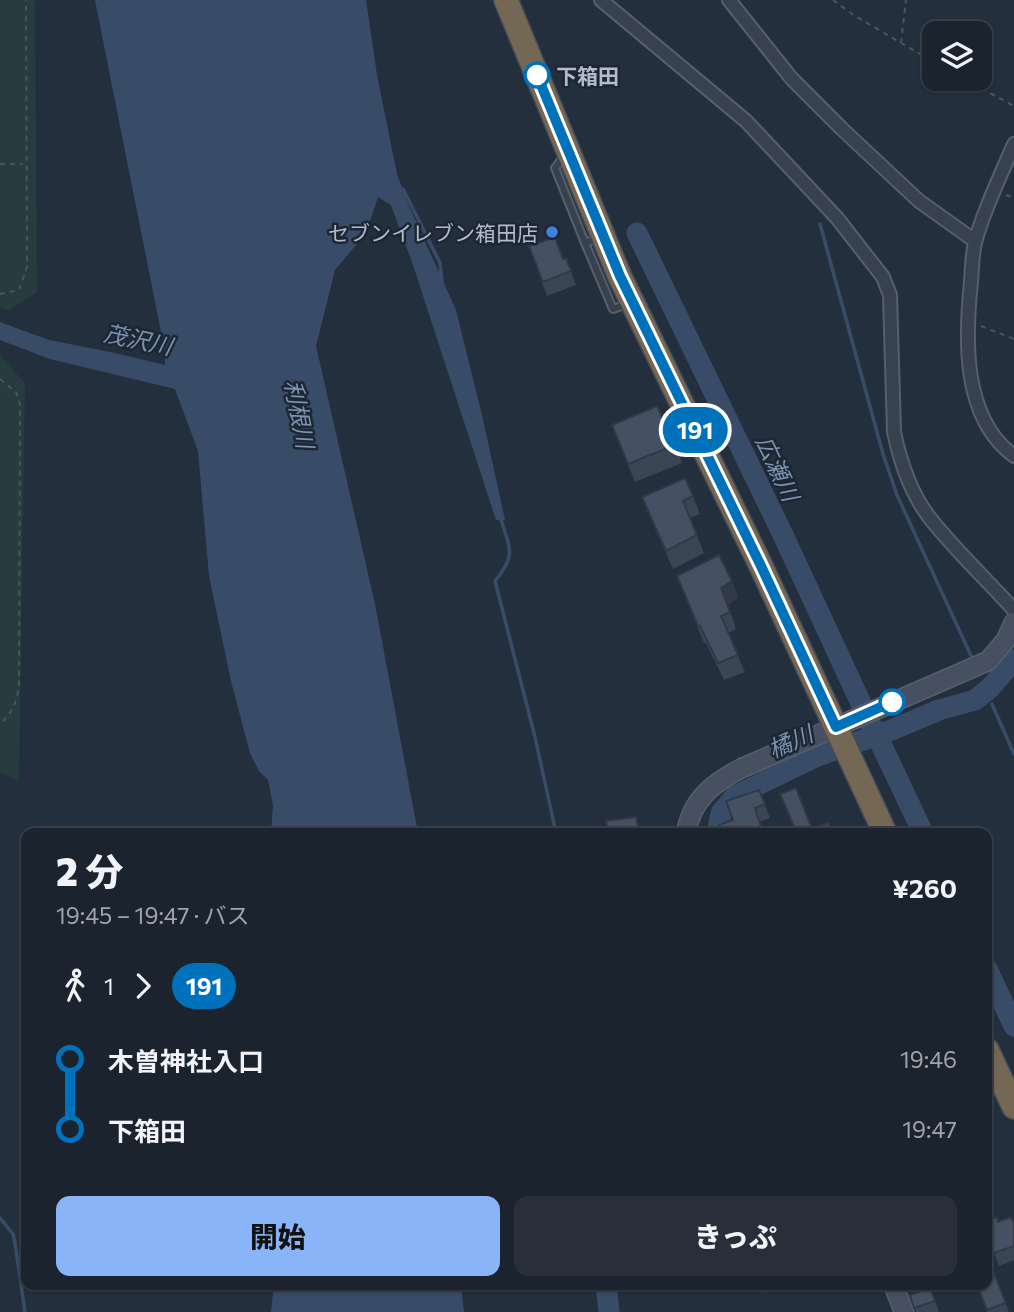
<!DOCTYPE html>
<html lang="ja">
<meta charset="utf-8">
<style>
:root{--surface:#1b232e;--page:#282f3a;--text:#f1f3f6;--muted:#a0a4aa;--line:#39404a;--accent:#8ab4f8}
body{margin:0;font-family:Commissioner,"Noto Sans JP",sans-serif;background:var(--page);color:var(--text);height:100vh;display:flex;flex-direction:column;font-size:26px;white-space:nowrap}
*{box-sizing:border-box;margin:0}
p{font-size:23px;color:var(--muted)}
.icon{flex:none;width:38px;height:38px;fill:none;stroke:currentColor;stroke-width:2;stroke-linecap:round;stroke-linejoin:round}
.map{position:relative;flex:1;overflow:hidden}
.details{position:absolute;left:21px;top:828px;width:971px;height:462px;display:flex;flex-direction:column;background:var(--surface);border-radius:14px;box-shadow:0 2px 5px #0004,0 0 0 2px var(--line)}
.details>*{flex:none}
.badge{padding:0 14px;border-radius:23px;font-size:24px;line-height:46px}
.fabs{position:absolute;left:922px;top:21px;display:grid;gap:14px}
.fabs a{display:grid;place-items:center;width:70px;height:70px;border-radius:14px;background:var(--surface);box-shadow:0 2px 5px #0004,0 0 0 2px var(--line);font-size:35px}
.map>.badge{position:absolute;translate:-50% -50%;box-shadow:0 0 0 4px #fff}
.legs{display:flex;align-items:center;gap:10px;height:77px;padding:0 35px;font-size:23px}
.legs p{margin-inline-start:auto}
.head{display:flex;align-items:center;justify-content:space-between;height:119px;padding:0 35px}
h1{font-size:38px;font-weight:800;line-height:52px}
.action{display:flex;gap:14px;margin-top:auto;padding:14px 35px}
.action a{flex:1;height:80px;border-radius:14px;background:var(--accent);color:#111;font-size:28px;font-weight:800;line-height:80px;text-align:center}
.action a+a{background:var(--page);color:var(--text)}
ul{padding:0 35px;list-style:none}
li{display:flex;align-items:center;gap:24px;height:70px;font-size:26px}
li i{display:grid;place-items:center;width:10px;height:100%;margin:0 9px;background:currentColor}
li i::after{content:'';width:18px;height:18px;margin:-9px;border:5px solid;border-radius:50%;background:var(--surface)}
li p{margin-inline-start:auto}
li:first-child i{background:linear-gradient(#0000 50%,currentColor 0)}
li:last-child i{background:linear-gradient(currentColor 50%,#0000 0)}
.map>svg:first-child{display:block}
.green{fill:#263c3f}
.water{fill:#394c67}
.lines{fill:none;stroke-linecap:round;stroke-linejoin:round}
.stream{stroke:#394c67;stroke-width:3.5}
.river{stroke:#394c67;stroke-width:21}
.lane-casing{stroke:#565f6c;stroke-width:10}
.street-casing{stroke:#565f6c;stroke-width:16}
.secondary-casing{stroke:#565f6c;stroke-width:21}
.highway-casing{stroke:#434c59;stroke-width:26}
.path{stroke:#44595c;stroke-width:2;stroke-dasharray:5 5;stroke-linecap:butt}
.lane{stroke:#38414e;stroke-width:6}
.street{stroke:#38414e;stroke-width:12}
.secondary{stroke:#465061;stroke-width:18}
.highway{stroke:#746855;stroke-width:23}
.wall{fill:#3b4654}
.shaded-wall{fill:#303945}
.building{fill:#455162;stroke:#303945;stroke-width:2}
.line-1-casing{stroke:#fff;stroke-width:16}
.line-1{stroke:#0072bc;stroke-width:10}
.stop-1-dot{fill:#fff;stroke:#0072bc;stroke-width:3.5}
.shop-dot{fill:#3f7fe0;stroke:#1d2633;stroke-width:2.5}
.labels{text-anchor:middle;dominant-baseline:central;stroke-width:5;stroke-linejoin:round;paint-order:stroke}
.stop-label{font-size:21px;font-weight:bold;fill:#b4bcc9;stroke:#1d2633;text-anchor:start}
.poi-label{font-size:21px;fill:#b4bcc9;stroke:#1d2633;text-anchor:end}
.water-label{font-size:23px;font-style:italic;fill:#7c92b1;stroke:#1d2633}
</style>
<div class="map">
<svg width="1014" height="1312" viewBox="0 0 1014 1312">
<rect width="100%" height="100%" fill="#242f3e"/>
<path class="green" d="M 0,0 L 35,0 L 37,292 L 8,311 L 0,307 Z
M 0,354 L 25,384 L 19,781 L 0,773 Z"/>
<path class="water" d="M 95,0 L 366,0 L 377,75 L 397,174 L 408,204 L 456,310 L 482,415 L 505,520 L 496,520 L 412,262 L 391,205 L 378,197 L 366,233 L 335,270 L 316,346 L 375,604 L 418,833 L 271,833 L 273,805 L 268,780 L 259,771 L 250,753 L 231,681 L 209,576 L 198,451 L 175,389 L 50,359 L 0,340 L 0,322 L 49,340 L 115,353 L 165,365 L 165,352 Z
M 274,1284 L 461,1285 L 464,1312 L 271,1312 Z"/>
<g class="lines">
<path class="stream" d="M 403,189 L 440,263 L 442,281
M 820,224 L 883,454 L 897,495 L 973,660
M 500,516 C 509,548 518,553 495,581 L 535,737 L 556,833
M 992,704 L 1014,754
M 0,1218 L 13,1234 L 15,1243 L 25,1312"/>
<path class="river" d="M 637,233 L 784,537 L 871,725
M 881,744 L 923,833
M 717,833 L 721,813 L 735,796 L 815,757 L 889,731 L 939,710 L 975,700 L 990,688 L 1014,660
M 987,969 L 1014,1026
M 606,1284 L 609,1312"/>
<g class="lane-casing">
<path id="lane" d="M 565,155 L 555,168 L 585,243 L 598,238
M 585,243 L 613,309 L 629,303"/>
</g>
<g class="street-casing">
<path id="street" d="M 601,0 L 746,121 L 837,218 L 883,277 L 890,295 L 894,432 C 900,461 911,493 929,517 C 955,550 986,579 1014,610
M 729,0 L 792,79 L 842,129 L 919,201 L 975,241
M 1014,144 C 1001,175 985,207 976,239 C 972,252 972,268 971,282 C 965,339 962,418 1014,456"/>
</g>
<g class="secondary-casing">
<path id="secondary" d="M 686,833 C 692,799 713,783 742,768 L 988,661 L 1006,640 L 1014,622
M 893,1284 L 904,1312"/>
</g>
<g class="highway-casing">
<path id="highway" d="M 506,0 L 620,277 L 761,566 L 885,833
M 987,1050 L 1014,1107"/>
</g>
<path class="path" d="M 833,0 L 855,16 L 934,62
M 901,43 L 906,0
M 964,79 L 1014,106
M 0,164 L 23,164
M 1006,195 L 1014,198
M 0,294 L 19,290 L 27,267 L 26,0
M 981,326 L 1014,339
M 0,379 L 16,392 L 20,404 L 19,686 C 17,702 12,713 0,724"/>
<use href="#lane" class="lane"/>
<use href="#street" class="street"/>
<use href="#secondary" class="secondary"/>
<use href="#highway" class="highway"/>
</g>
<path class="wall" d="M 529,246 L 563,259 L 566,258 L 576,285 L 547,296 Z
M 612,425 L 675,445 L 682,463 L 635,482 Z
M 693,496 L 700,514 L 690,518 L 704,553 L 673,569 L 649,515 L 642,497 Z
M 677,576 L 732,581 L 738,598 L 728,605 L 736,629 L 728,633 L 745,672 L 724,680 L 706,643 L 704,643 Z
M 759,790 L 770,818 L 759,822 L 733,820 Z
M 987,1221 L 998,1222 L 1014,1221 L 1014,1260 L 999,1266 L 994,1253 L 987,1255 Z
M 990,1264 L 1009,1312 L 987,1312 L 976,1284 Z
M 762,1284 L 784,1284 L 784,1286 L 766,1293 Z
M 930,1288 L 939,1312 L 916,1312 L 910,1295 Z"/>
<path class="shaded-wall" d="M 732,581 L 738,598 L 728,605 L 736,629 L 721,588 Z
M 636,817 L 641,830 L 641,833 L 639,833 Z"/>
<path class="building" d="M 555,237 L 563,259 L 566,258 L 571,271 L 543,282 L 529,246 Z
M 657,406 L 675,445 L 628,464 L 612,425 Z
M 685,478 L 693,496 L 683,501 L 697,535 L 666,551 L 642,497 Z
M 719,555 L 732,581 L 721,588 L 730,612 L 721,616 L 738,655 L 718,663 L 700,626 L 698,626 L 677,576 Z
M 796,788 L 812,829 L 828,823 L 832,833 L 797,833 L 780,794 Z
M 759,790 L 765,804 L 755,808 L 763,833 L 722,833 L 719,825 L 733,820 L 726,801 Z
M 636,817 L 639,833 L 608,833 L 606,821 Z
M 997,1217 L 998,1222 L 1011,1217 L 1013,1221 L 1014,1221 L 1014,1246 L 994,1253 L 989,1240 L 987,1241 L 987,1221 Z
M 990,1264 L 1006,1303 L 987,1310 L 977,1284 L 987,1284 L 987,1265 Z
M 930,1288 L 935,1301 L 914,1308 L 910,1295 Z"/>
<g class="lines">
<g class="line-1-casing">
<path id="line-1" d="M 537,75 L 620,276 L 761,566 L 836,727 L 892,702"/>
</g>
<use href="#line-1" class="line-1"/>
</g>
<g class="stop-1-dot">
<circle cx="537" cy="75" r="12"/>
<circle cx="892" cy="702" r="12"/>
</g>
<circle class="shop-dot" cx="552" cy="232" r="7"/>
<g class="labels">
<g class="stop-label">
<text x="556" y="75">下箱田</text>
</g>
<g class="poi-label">
<text x="538" y="232">セブンイレブン箱田店</text>
</g>
<g class="water-label">
<text transform="translate(138 339) rotate(12)">茂沢川</text>
<text transform="translate(300 414) rotate(79)">利根川</text>
<text transform="translate(778 468) rotate(65)">広瀬川</text>
<text transform="translate(790 741) rotate(-24)">橘川</text>
</g>
</g>
</svg>
<div class="fabs">
<a><svg class="icon" aria-label="layers" viewBox="0 0 24 24"><path d="M12 4l9 5-9 5-9-5zM3 14l9 5 9-5"/></svg></a>
</div>
<b class="badge" style="left:695px;top:430px;background:#0072bc;color:#fff">191</b>
<section class="details">
<div class="head"><div><h1>2 分</h1><p>19:45 – 19:47 · バス</p></div><b>¥260</b></div>
<div class="legs"><svg class="icon" aria-label="walk" viewBox="0 0 24 24"><circle cx="13" cy="4" r="2"/><path d="M13 8l-2 6 4 7M11 14l-3 7M7 12l3-4h3l4 4"/></svg>1<svg class="icon" aria-label="forward" viewBox="0 0 24 24"><path d="M9 5l7 7-7 7"/></svg><b class="badge" style="background:#0072bc;color:#fff">191</b></div>
<ul>
<li><i style="color:#0072bc"></i><b>木曽神社入口</b><p>19:46</p></li>
<li><i style="color:#0072bc"></i><b>下箱田</b><p>19:47</p></li>
</ul>
<div class="action"><a>開始</a><a>きっぷ</a></div>
</section>
</div>
